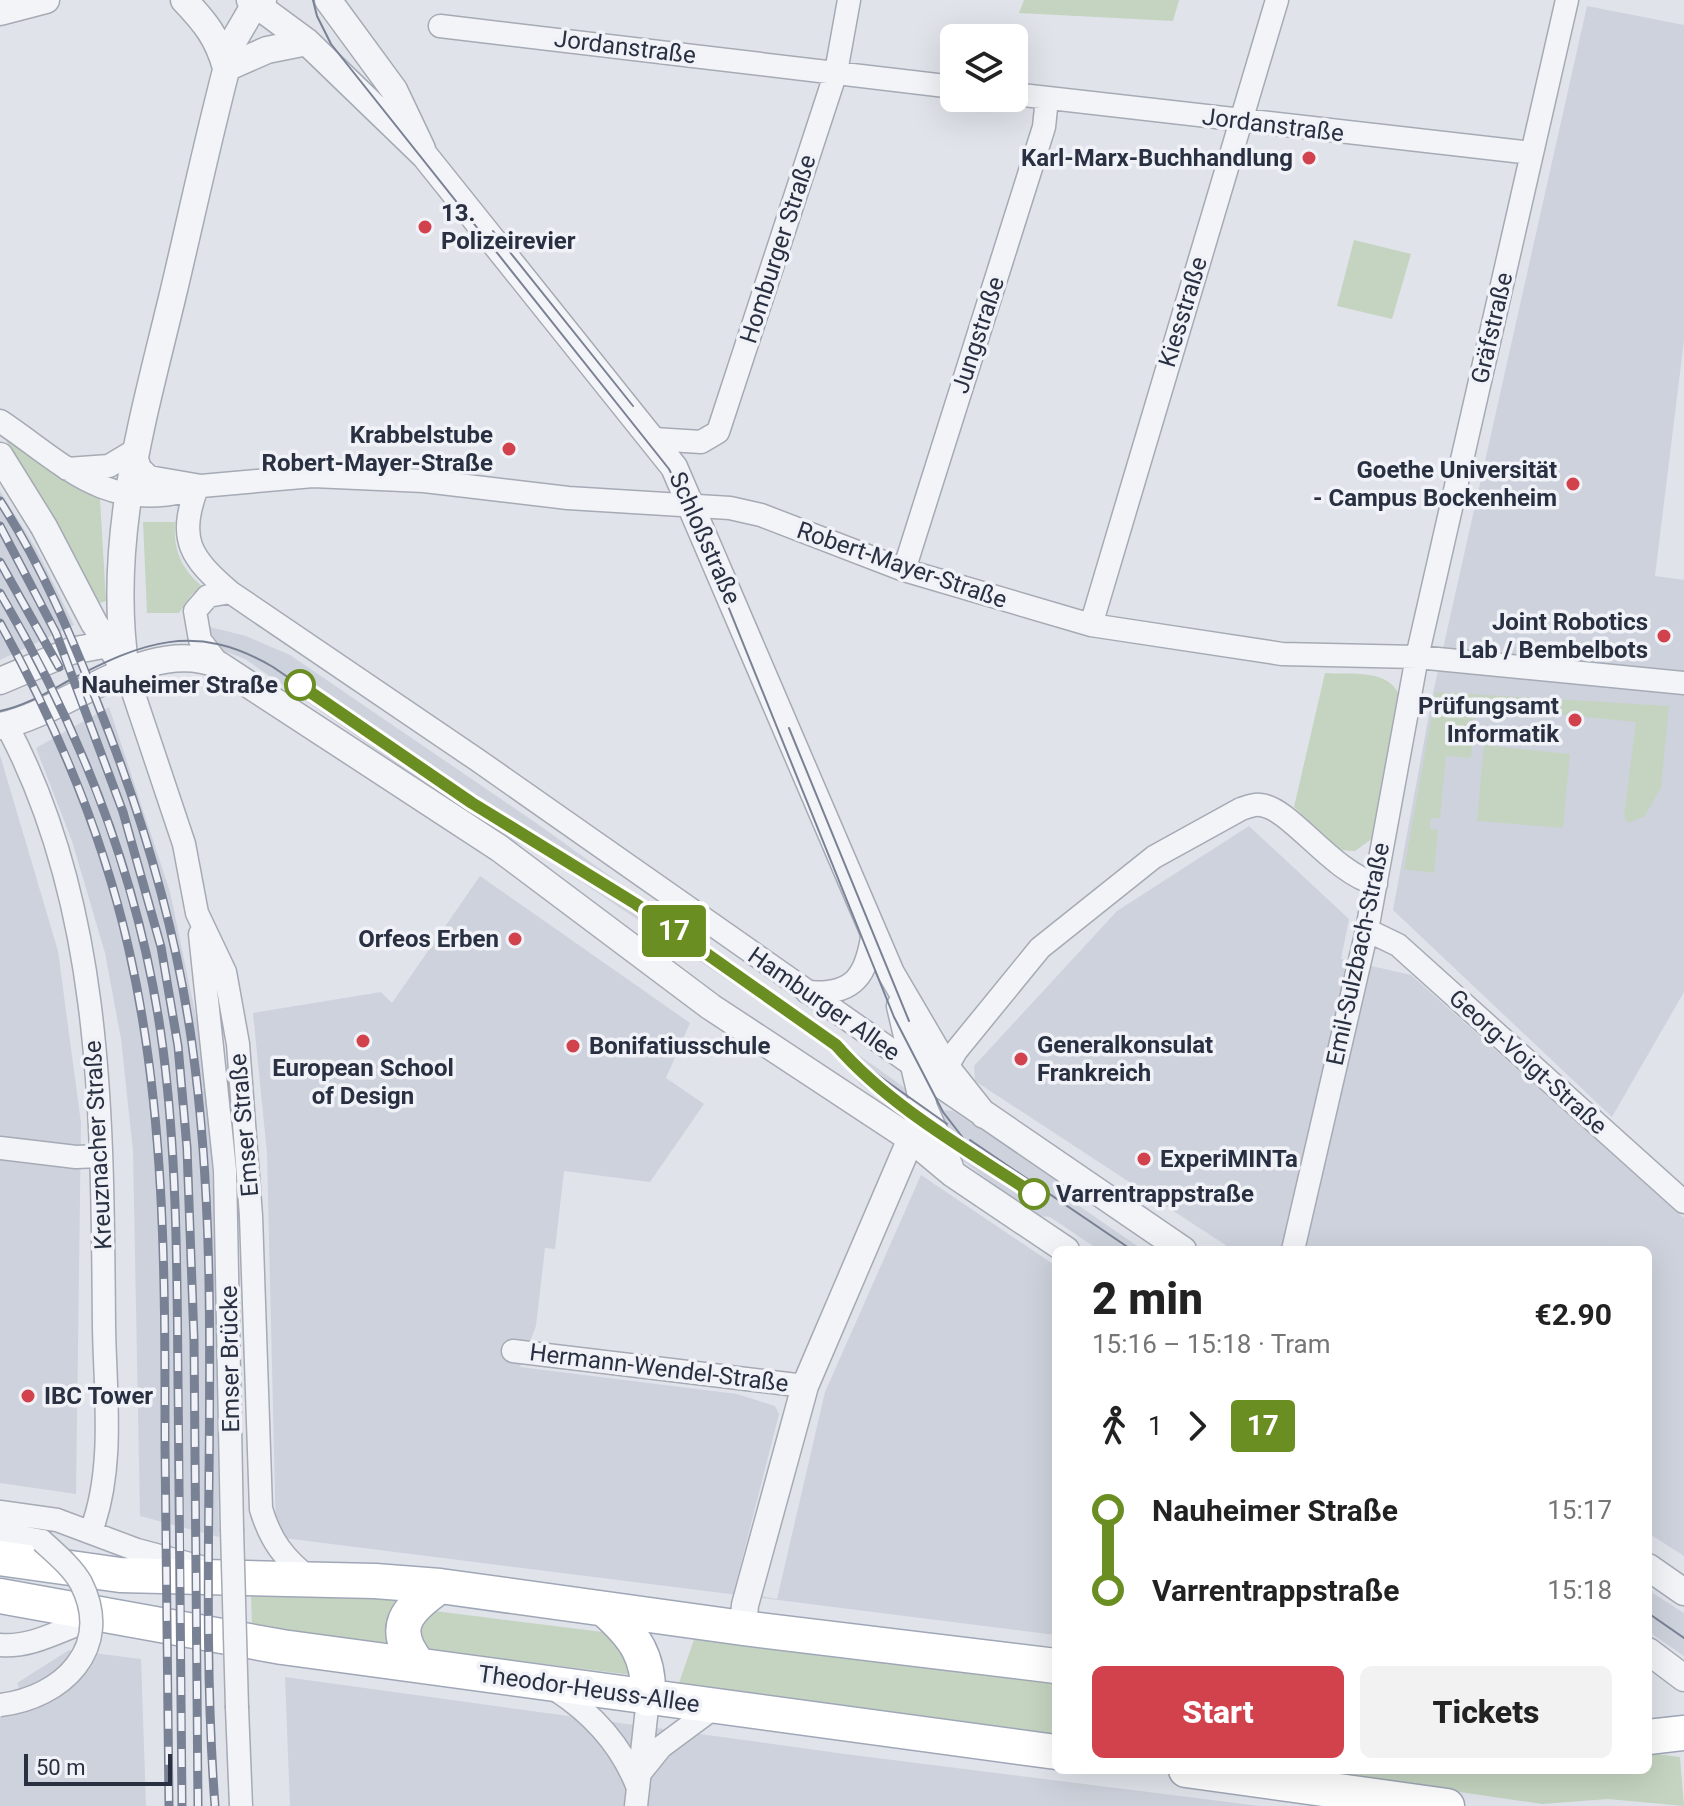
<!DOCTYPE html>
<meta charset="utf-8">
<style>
:root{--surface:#fff;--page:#f2f2f2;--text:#222;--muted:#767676;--accent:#d2424d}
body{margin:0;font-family:Roboto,sans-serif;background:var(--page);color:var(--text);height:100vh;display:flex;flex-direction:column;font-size:30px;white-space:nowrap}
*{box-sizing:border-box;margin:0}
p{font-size:26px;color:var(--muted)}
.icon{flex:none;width:44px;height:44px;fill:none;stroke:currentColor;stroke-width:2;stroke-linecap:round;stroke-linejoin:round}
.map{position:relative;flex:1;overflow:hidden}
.side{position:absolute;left:1052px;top:1246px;width:600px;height:528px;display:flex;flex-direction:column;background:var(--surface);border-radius:12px;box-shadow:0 8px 32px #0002}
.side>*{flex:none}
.badge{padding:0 16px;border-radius:6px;font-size:28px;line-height:52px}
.tools{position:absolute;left:940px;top:24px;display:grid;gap:16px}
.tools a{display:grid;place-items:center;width:88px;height:88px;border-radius:12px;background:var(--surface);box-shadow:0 8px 32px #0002;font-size:40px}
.scale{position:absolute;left:24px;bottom:20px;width:148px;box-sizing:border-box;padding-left:8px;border:4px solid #283042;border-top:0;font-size:22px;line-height:28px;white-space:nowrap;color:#283042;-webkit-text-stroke:6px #f0f2f7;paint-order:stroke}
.map>.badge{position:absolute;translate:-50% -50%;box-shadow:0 0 0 4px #fff}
.legs{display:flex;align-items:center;gap:12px;height:88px;padding:0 40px;font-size:26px}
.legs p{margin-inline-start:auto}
.headline{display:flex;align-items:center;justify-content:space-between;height:136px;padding:0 40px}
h1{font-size:44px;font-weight:800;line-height:60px}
.action{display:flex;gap:16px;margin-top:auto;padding:16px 40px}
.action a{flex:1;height:92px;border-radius:12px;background:var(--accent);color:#fff;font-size:32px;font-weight:800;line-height:92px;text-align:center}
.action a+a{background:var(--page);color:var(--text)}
ul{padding:0 40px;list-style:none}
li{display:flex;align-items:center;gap:28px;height:80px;font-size:30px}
li i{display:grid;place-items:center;width:12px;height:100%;margin:0 10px;background:currentColor}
li i::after{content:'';width:20px;height:20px;margin:-10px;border:6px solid;border-radius:50%;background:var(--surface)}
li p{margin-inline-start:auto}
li:first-child i{background:linear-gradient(#0000 50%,currentColor 0)}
li:last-child i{background:linear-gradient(currentColor 50%,#0000 0)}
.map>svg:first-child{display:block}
.built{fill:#ced2dc}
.green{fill:#c5d4c1}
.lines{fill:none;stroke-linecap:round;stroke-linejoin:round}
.minor-casing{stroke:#a5aab4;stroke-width:25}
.tertiary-casing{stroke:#a5aab4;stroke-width:29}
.primary-casing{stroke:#9fa7b6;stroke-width:37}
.minor{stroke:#f3f4f8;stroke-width:22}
.tertiary{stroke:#f3f4f8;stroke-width:26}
.primary{stroke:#fff;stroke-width:34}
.tram{stroke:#798194;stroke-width:2}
.rail-casing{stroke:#798194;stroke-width:9}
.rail{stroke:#f0f2f7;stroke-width:6;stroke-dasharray:18;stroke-linecap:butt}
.minor-bridge-casing{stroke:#a5aab4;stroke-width:25;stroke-linecap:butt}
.minor-bridge{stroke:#f3f4f8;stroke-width:22}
.line-1-casing{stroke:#fff;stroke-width:18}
.line-1{stroke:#6b8e23;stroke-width:12}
.poi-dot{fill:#d2424d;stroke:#f0f2f7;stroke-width:3}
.stop-1-dot{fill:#fff;stroke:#6b8e23;stroke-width:4}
.labels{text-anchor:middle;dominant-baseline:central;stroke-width:7;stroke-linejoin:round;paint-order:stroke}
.street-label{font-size:24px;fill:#283042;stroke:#f0f2f7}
.poi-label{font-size:24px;font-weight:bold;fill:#283042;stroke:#f0f2f7;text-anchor:end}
.stop-label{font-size:24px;font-weight:bold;fill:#283042;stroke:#f0f2f7;text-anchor:end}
</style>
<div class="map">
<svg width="1684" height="1806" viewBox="0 0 1684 1806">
<rect width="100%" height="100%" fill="#e0e3ea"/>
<path class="built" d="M 1587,6 L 1684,25 L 1684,340 L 1655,576 L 1684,580 L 1684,992 L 1612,1117 L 1393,910 L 1433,693 Z
M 0,491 L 37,550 L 74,625 L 0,660 Z
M 206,626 L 246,636 L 290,655 L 539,825 L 934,1109 L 953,1111 L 1068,1186 L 1072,1201 L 1143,1250 L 1099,1250 L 1050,1217 L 1036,1216 L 860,1084 L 833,1051 L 531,848 L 505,839 L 245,659 L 222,650 Z
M 109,707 L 170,892 L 201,1041 L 210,1120 L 216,1256 L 219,1537 L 140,1516 L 133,1151 L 121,1039 L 105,953 L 72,841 L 36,748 Z
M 0,755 L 58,951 L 81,1123 L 76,1494 L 0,1483 Z
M 1249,826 L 1349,919 L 1341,959 L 1411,975 L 1684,1218 L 1684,1556 L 1648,1533 L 1648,1250 L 1233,1250 L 975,1081 L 974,1066 L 1117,911 Z
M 480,876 L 690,1023 L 666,1078 L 704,1104 L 650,1182 L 564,1171 L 555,1249 L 545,1248 L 536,1326 L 520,1367 L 737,1394 L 775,1406 L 779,1414 L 734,1591 L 777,1599 L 825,1392 L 921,1175 L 1056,1266 L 1056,1635 L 276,1537 L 267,1153 L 253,1013 L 381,992 L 392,1003 Z
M 1648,1590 L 1684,1613 L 1684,1656 L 1648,1631 Z
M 69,1650 L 141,1659 L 146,1806 L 0,1806 L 0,1692 L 21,1693 L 17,1683 Z
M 285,1677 L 845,1754 L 1260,1806 L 290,1806 Z"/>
<path class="green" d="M 1024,0 L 1179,0 L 1173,21 L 1019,13 Z
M 1354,240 L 1411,254 L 1392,319 L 1337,306 Z
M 6,434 L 100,499 L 106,601 L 100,603 L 4,437 Z
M 143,522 L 175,522 C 173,552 182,570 205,589 L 192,594 L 179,613 L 147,613 Z
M 1325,673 C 1351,675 1390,668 1400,697 L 1373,838 L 1355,851 L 1339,850 L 1294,807 Z
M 1436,692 L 1669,706 L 1661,788 L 1645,816 L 1628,823 L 1624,816 L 1636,722 L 1476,706 L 1471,758 L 1446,756 L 1440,818 L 1431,818 L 1430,829 L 1438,830 L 1434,873 L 1404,869 Z
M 1484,745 L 1570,754 L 1563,828 L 1477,821 Z
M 251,1596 L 408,1600 L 393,1644 L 252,1626 Z
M 435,1611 L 611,1633 L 624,1642 L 632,1675 L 433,1650 L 424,1645 L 419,1632 L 423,1617 Z
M 696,1634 L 1056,1679 L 1056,1737 L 679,1683 Z
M 1648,1753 L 1680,1757 L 1684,1806 L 1608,1799 L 1542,1804 L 1312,1770 L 1648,1770 Z"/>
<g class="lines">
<g class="minor-casing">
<path id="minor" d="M 440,26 L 954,87
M 1014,94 L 1532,153
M 0,421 C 63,463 103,511 185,491
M 654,439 L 701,442 L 718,432 L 836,72 L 849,0
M 67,469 L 109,466 L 134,451 L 140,468 L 149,477 L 201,486 L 313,476 L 424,481 L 568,498 L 730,508 L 761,515 L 904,570 L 1091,625 L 1282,654 L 1417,657 L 1684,683
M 197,488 C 177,540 191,558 230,592 L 476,759 L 917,1068
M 904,570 L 1044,127 L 1047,98
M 1091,625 L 1277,0
M 219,665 L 200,640 L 195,611 L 208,596 L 230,592
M 126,671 L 184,844 L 197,913 L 225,972 L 238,1044 L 251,1216 L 261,1509 C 271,1542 284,1558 310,1579
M 6,724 C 105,908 102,1125 104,1327 C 105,1391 115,1469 91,1531
M 1367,930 L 1398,945 L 1684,1202
M 200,934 L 225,1170 L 232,1529
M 807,992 C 855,996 867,975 873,931
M 939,1081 L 956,1051 L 1040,948 L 1154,857 L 1241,809 C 1247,807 1254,804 1260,805 C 1290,807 1331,872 1376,884
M 0,1148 L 76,1157 L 100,1156
M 1293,1250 L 1367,930 L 1417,657 L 1567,0
M 513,1351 L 805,1386
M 0,1512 L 57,1520 L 137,1550 L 201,1567
M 0,1533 L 42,1541
M 0,1645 C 35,1648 64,1627 97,1618
M 556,1690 C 593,1714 622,1746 638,1788
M 237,1708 L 241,1806
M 640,1773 L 661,1747 L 715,1707
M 636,1806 L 648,1699"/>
</g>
<g class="tertiary-casing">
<path id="tertiary" d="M 184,0 C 205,22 218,38 226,68 L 267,50 L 307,42
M 250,0 L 307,42 L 425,156 L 674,467 L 891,973 L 946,1067 L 984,1115
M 328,0 L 394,90 L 422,149
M 0,12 L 46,0
M 0,456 L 44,527 L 94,623 L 122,664
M 126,671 C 106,541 143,419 173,294 C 193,210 211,124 234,40 L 255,4 L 263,0
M 0,681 L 71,651 L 108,644
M 0,726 C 69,712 147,635 219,665 L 499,848 L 711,1007 L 911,1139 L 953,1174 L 1066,1250
M 900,1006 L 924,1108 L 950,1167
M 917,1068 L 1183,1250
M 1648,1567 L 1684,1592
M 743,1628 L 745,1605 L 805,1386 L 924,1108
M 1648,1651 L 1684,1678"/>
</g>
<g class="primary-casing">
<path id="primary" d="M 0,1558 L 120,1575 L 375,1581 L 440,1586 L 743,1628 L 1056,1666
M 0,1596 L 282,1647 L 1056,1752
M 604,1609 C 635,1636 650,1657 648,1699
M 419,1665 C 388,1628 407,1609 440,1586
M 1648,1737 L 1684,1733
M 1186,1770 L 1447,1806"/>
</g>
<use href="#minor" class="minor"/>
<use href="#tertiary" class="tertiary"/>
<use href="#primary" class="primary"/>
<path class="tram" d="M 313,0 L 317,16 L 331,44 L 669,469 L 688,507 L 894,1017 L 943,1112 L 977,1156
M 493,231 L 633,406
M 0,711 C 25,706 46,693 68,681 C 142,642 195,621 273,667 L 472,803 L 636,904 L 947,1124
M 789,728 L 909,1021
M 970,1140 L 1132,1250
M 1648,1613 L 1684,1638"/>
<g class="rail-casing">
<path id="rail" d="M 0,501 C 42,566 71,635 99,707 C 142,815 176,929 192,1044 C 227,1296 196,1553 215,1806
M 0,526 L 56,633 L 123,812 L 161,947 L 178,1046 L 187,1148 L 194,1340 L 198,1806
M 0,562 L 59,667
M 0,593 C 82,732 142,887 163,1049 C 177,1159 177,1270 178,1380 C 180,1522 181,1664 182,1806
M 0,623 C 57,726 103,834 129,950 C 166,1112 165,1281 165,1447 C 166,1566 168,1686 169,1806"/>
</g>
<use href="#rail" class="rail"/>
<g class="minor-bridge-casing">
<path id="minor-bridge" d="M 232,1529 L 237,1708
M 0,1705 C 62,1698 114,1648 81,1583 C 72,1567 56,1554 42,1541"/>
</g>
<use href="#minor-bridge" class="minor-bridge"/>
</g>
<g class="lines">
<g class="line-1-casing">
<path id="line-1" d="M 300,685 L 472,803 L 636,904 L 836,1045 C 890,1107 966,1149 1034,1194"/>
</g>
<use href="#line-1" class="line-1"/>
</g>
<g class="poi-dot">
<circle cx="1309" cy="158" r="8"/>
<circle cx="425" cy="227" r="8"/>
<circle cx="509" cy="449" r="8"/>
<circle cx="1573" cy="484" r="8"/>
<circle cx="1664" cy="636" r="8"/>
<circle cx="1575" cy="720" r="8"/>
<circle cx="515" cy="939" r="8"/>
<circle cx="363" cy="1041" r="8"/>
<circle cx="573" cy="1046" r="8"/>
<circle cx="1021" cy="1059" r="8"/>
<circle cx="1144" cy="1159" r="8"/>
<circle cx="28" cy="1396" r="8"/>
</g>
<g class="stop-1-dot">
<circle cx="300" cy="685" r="14"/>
<circle cx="1034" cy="1194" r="14"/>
</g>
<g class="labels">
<g class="street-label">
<text transform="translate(625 47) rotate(7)">Jordanstraße</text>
<text transform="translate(1273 125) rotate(7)">Jordanstraße</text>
<text transform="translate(778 249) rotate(-72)">Homburger Straße</text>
<text transform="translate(1183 312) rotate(-73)">Kiesstraße</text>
<text transform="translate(1492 328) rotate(-77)">Gräfstraße</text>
<text transform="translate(978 335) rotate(-72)">Jungstraße</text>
<text transform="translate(705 538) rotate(66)">Schloßstraße</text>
<text transform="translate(902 565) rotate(19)">Robert-Mayer-Straße</text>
<text transform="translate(1358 954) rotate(-78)">Emil-Sulzbach-Straße</text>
<text transform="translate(824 1004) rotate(35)">Hamburger Allee</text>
<text transform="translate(1528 1062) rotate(42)">Georg-Voigt-Straße</text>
<text transform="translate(244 1125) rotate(-95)">Emser Straße</text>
<text transform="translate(98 1145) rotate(-93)">Kreuznacher Straße</text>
<text transform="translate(230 1359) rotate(-91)">Emser Brücke</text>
<text transform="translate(659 1368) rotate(7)">Hermann-Wendel-Straße</text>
<text transform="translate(589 1689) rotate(8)">Theodor-Heuss-Allee</text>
</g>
<g class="poi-label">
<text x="1293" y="158">Karl-Marx-Buchhandlung</text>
<text x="441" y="213" text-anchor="start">13.<tspan x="441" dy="28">Polizeirevier</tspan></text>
<text x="493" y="435">Krabbelstube<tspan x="493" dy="28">Robert-Mayer-Straße</tspan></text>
<text x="1557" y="470">Goethe Universität<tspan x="1557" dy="28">- Campus Bockenheim</tspan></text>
<text x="1648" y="622">Joint Robotics<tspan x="1648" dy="28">Lab / Bembelbots</tspan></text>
<text x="1559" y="706">Prüfungsamt<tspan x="1559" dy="28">Informatik</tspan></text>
<text x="499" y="939">Orfeos Erben</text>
<text x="1037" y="1045" text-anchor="start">Generalkonsulat<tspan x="1037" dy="28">Frankreich</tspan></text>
<text x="589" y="1046" text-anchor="start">Bonifatiusschule</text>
<text x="363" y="1068" text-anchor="middle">European School<tspan x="363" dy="28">of Design</tspan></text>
<text x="1160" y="1159" text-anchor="start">ExperiMINTa</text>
<text x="44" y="1396" text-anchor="start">IBC Tower</text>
</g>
<g class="stop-label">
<text x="278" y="685">Nauheimer Straße</text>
<text x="1056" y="1194" text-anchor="start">Varrentrappstraße</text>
</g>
</g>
</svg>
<div class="tools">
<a><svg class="icon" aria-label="layers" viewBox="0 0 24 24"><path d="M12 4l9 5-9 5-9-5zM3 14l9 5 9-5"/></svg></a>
</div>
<div class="scale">50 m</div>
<b class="badge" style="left:674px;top:931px;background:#6b8e23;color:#fff">17</b>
<section class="side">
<div class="headline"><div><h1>2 min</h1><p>15:16 – 15:18 · Tram</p></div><b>€2.90</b></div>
<div class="legs"><svg class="icon" aria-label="walk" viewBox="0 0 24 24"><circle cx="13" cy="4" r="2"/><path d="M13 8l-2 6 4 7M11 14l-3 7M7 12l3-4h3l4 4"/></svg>1<svg class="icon" aria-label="forward" viewBox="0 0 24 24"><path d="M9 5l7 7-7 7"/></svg><b class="badge" style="background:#6b8e23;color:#fff">17</b></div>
<ul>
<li><i style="color:#6b8e23"></i><b>Nauheimer Straße</b><p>15:17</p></li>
<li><i style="color:#6b8e23"></i><b>Varrentrappstraße</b><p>15:18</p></li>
</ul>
<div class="action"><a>Start</a><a>Tickets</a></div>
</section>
</div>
